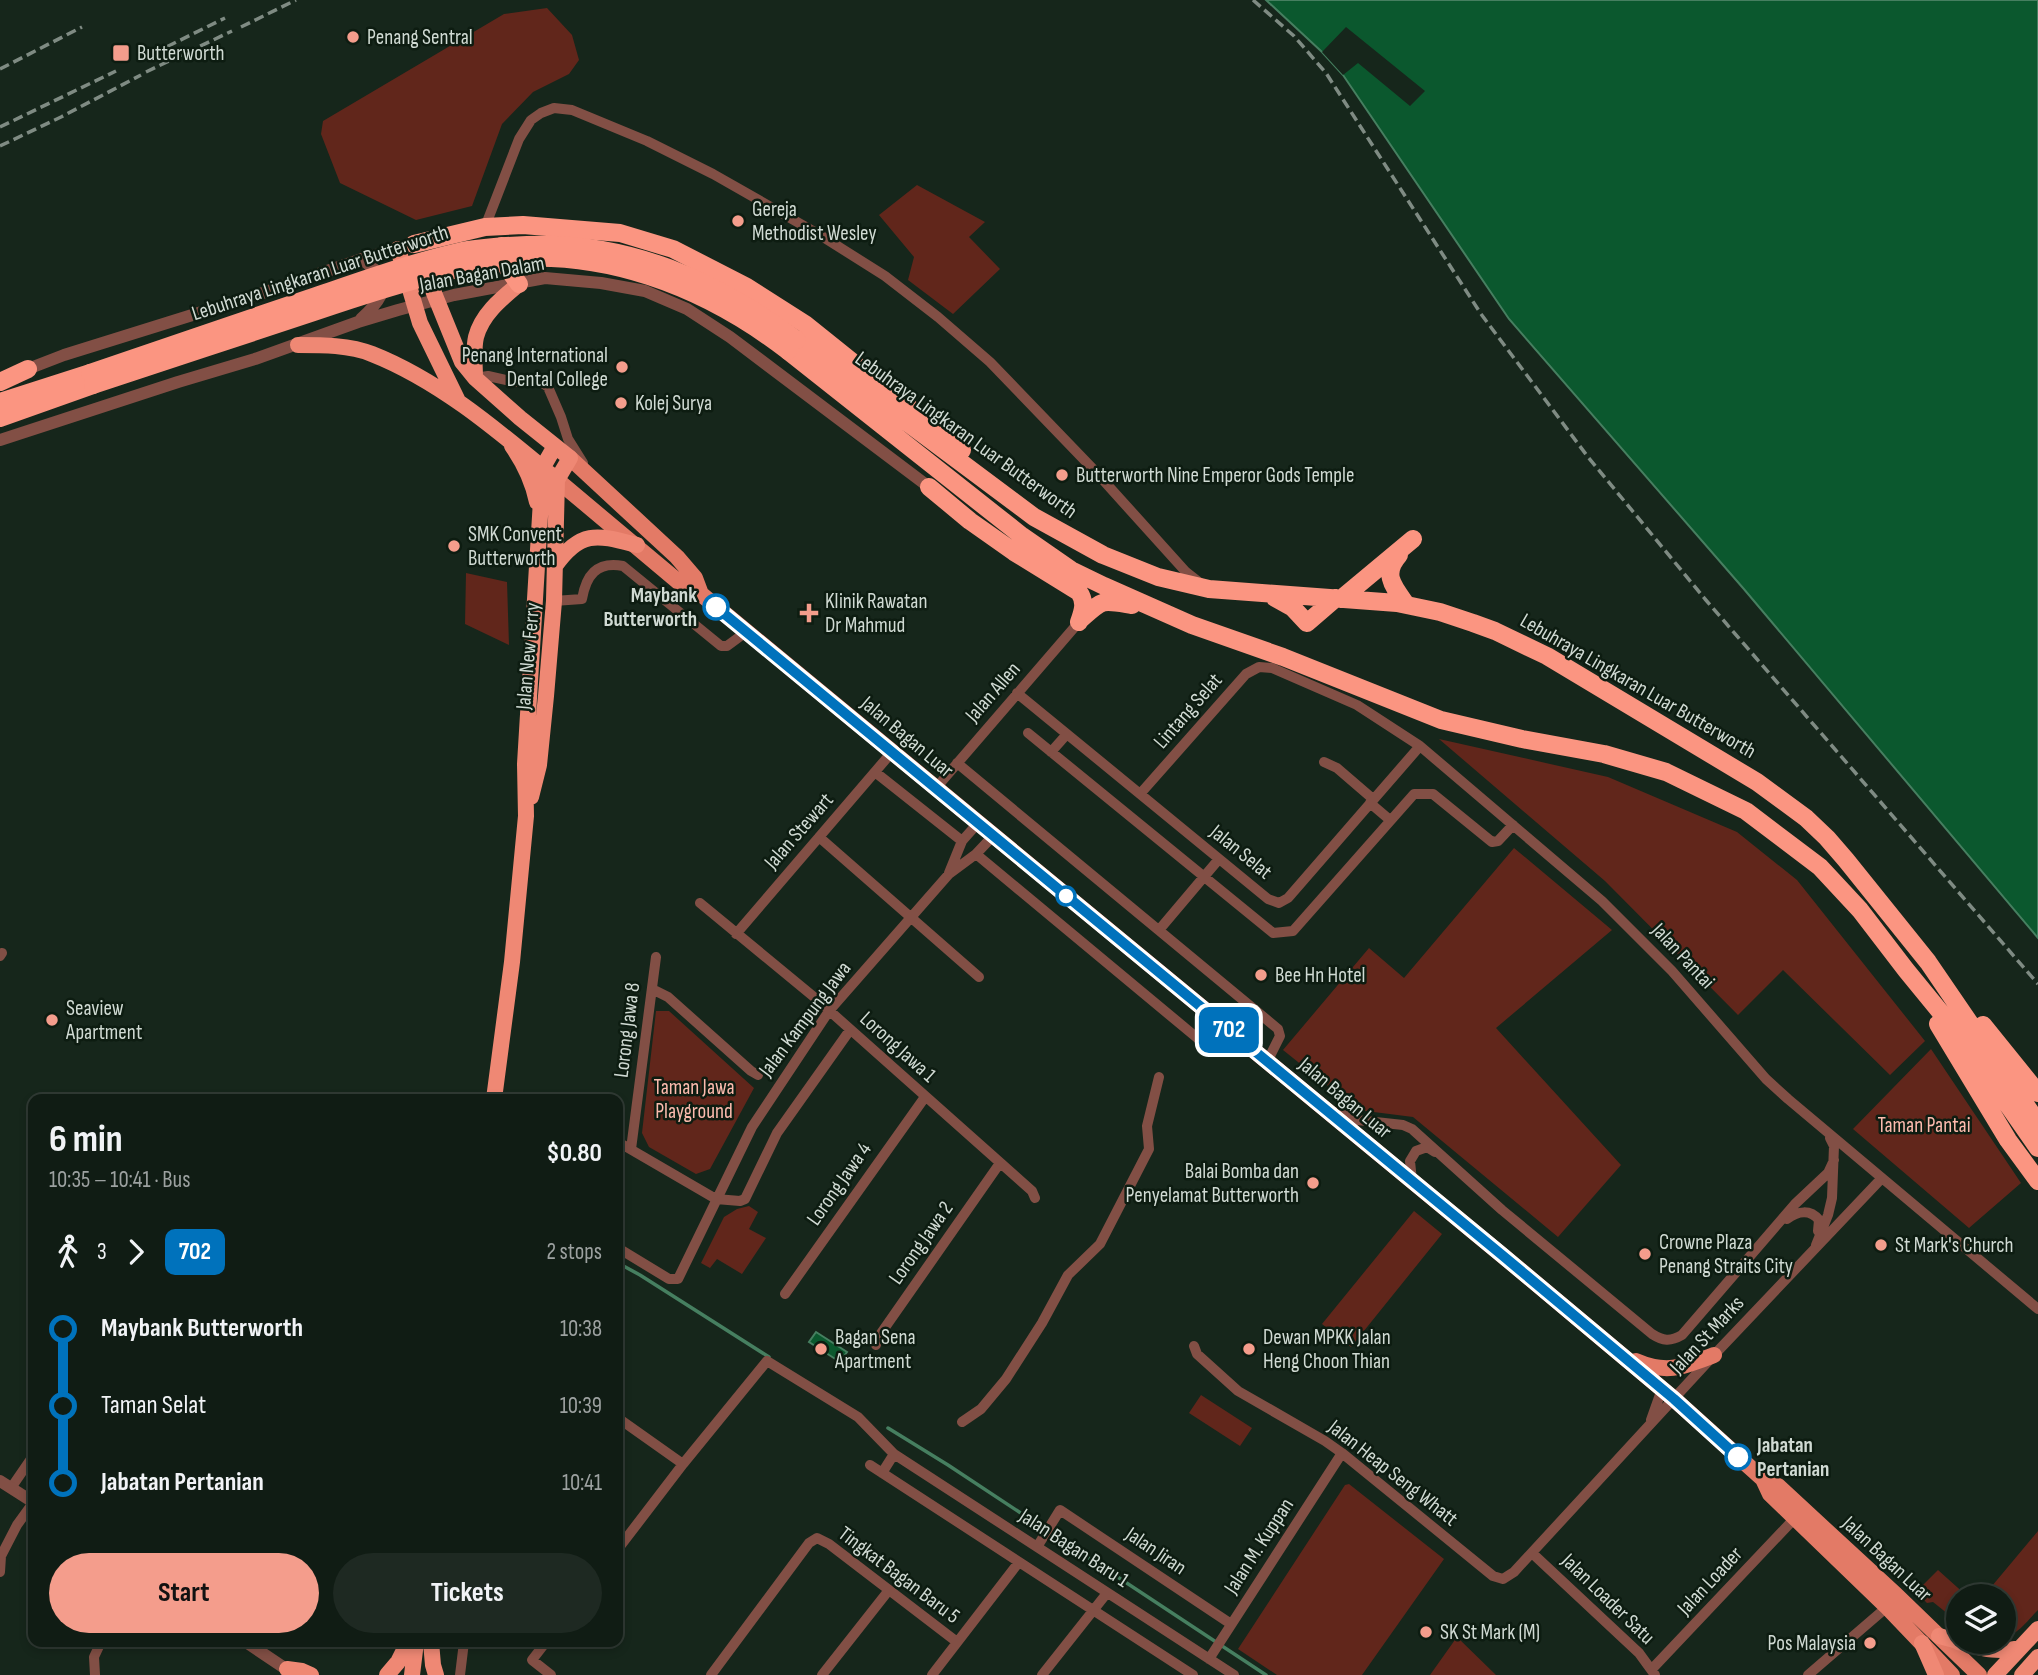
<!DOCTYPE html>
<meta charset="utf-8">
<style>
:root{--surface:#101c14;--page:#1e2922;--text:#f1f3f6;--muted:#9ca1a0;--line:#303a34;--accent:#f49d8c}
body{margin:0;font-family:"Sofia Sans Condensed",sans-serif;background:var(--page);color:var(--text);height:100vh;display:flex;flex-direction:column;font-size:26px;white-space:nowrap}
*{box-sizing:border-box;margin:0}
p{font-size:23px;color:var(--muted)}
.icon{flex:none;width:38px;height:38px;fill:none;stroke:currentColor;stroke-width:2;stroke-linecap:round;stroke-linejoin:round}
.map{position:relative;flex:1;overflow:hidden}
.panel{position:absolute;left:28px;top:1094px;width:595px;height:553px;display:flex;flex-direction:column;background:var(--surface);border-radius:14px;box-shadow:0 4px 10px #0003,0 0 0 2px var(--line)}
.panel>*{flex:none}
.badge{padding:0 14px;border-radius:10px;font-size:24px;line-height:46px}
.tools{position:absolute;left:1946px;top:1584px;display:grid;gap:14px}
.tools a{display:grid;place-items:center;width:70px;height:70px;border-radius:50%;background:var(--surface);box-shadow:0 4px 10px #0003,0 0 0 2px var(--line);font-size:35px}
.map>.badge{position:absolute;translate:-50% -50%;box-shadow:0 0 0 4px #fff}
.legs{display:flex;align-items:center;gap:10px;height:77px;padding:0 21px;font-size:23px}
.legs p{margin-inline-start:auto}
.summary{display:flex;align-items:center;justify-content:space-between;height:119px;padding:0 21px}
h1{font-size:38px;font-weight:700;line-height:52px}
.primary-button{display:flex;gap:14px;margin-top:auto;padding:14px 21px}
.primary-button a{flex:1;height:80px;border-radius:42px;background:var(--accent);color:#111;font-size:28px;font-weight:700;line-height:80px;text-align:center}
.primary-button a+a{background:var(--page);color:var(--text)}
ul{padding:0 21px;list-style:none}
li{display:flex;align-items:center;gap:24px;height:77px;font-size:26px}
li i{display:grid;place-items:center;width:10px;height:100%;margin:0 9px;background:currentColor}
li i::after{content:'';width:18px;height:18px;margin:-9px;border:5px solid;border-radius:50%;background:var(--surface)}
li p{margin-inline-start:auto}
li:first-child i{background:linear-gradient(#0000 50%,currentColor 0)}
li:last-child i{background:linear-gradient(currentColor 50%,#0000 0)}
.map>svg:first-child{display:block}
.green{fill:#61261b}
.water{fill:#0b582e;stroke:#467f60;stroke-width:2}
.pier{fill:#16261b}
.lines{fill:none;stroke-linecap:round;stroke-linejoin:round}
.stream{stroke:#467f60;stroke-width:3.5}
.minor{stroke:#824f45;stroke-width:10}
.tertiary{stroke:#824f45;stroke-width:12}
.primary{stroke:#e37a66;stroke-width:16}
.trunk{stroke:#ef8874;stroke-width:16}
.motorway{stroke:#fb9581;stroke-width:18}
.rail{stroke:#7f8b83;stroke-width:3.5;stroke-dasharray:10 5;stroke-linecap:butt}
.motorway-bridge{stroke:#fb9581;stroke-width:18}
.line-1-casing{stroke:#fff;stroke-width:16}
.line-1{stroke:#0072bc;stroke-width:10}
.poi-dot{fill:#f49d8c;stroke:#0d1c11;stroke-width:2.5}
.stop-1-dot{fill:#fff;stroke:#0072bc;stroke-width:3.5}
.labels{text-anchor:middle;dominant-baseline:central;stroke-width:5;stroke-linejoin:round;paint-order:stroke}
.poi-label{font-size:21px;fill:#d0dad3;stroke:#0d1c11;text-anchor:start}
.street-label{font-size:21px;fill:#d0dad3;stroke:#0d1c11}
.stop-label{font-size:21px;font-weight:bold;fill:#d0dad3;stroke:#0d1c11;text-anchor:end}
.park-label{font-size:21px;fill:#fcbbae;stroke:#0d1c11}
</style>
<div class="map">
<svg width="2038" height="1675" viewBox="0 0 2038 1675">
<rect width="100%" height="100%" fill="#16261b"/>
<path class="green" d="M 547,8 L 572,35 L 579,60 L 569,74 L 533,92 L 502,124 L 472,206 L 416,220 L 340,183 L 321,134 L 323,121 L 504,14 Z
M 917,185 L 985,222 L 969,237 L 1000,269 L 953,314 L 908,280 L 914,257 L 879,215 Z
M 466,573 L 507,582 L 509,645 L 465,624 Z
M 1439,739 L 1608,777 L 1737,832 L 1797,880 L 1925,1041 L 1890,1075 L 1783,970 L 1738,1015 L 1605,881 Z
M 1514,848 L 1612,930 L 1496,1028 L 1621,1165 L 1558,1237 L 1413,1117 L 1358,1110 L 1283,1050 L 1369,948 L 1404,978 Z
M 656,1011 L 669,1011 L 754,1088 L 710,1169 L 696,1174 L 649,1147 L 642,1133 Z
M 1931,1049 L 2021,1183 L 1969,1228 L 1853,1129 Z
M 749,1206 L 758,1212 L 749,1229 L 766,1238 L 742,1274 L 717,1259 L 710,1268 L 701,1263 L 724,1217 L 737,1209 Z
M 1414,1211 L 1442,1234 L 1351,1347 L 1322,1324 Z
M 1201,1395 L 1252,1428 L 1240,1446 L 1189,1413 Z
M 1349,1484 L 1444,1559 L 1362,1675 L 1277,1675 L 1238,1649 L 1345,1485 Z
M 2038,1531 L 2038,1610 C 2028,1620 2018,1634 2004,1638 L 2004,1596 L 1980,1596 L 1992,1586 Z
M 1938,1570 L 1967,1596 L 1958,1596 L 1958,1622 L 1933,1602 L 1927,1603 L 1916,1592 Z
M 1457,1637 L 1496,1675 L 1430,1675 Z"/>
<path class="water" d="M 1266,0 L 2038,0 L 2038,938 L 1743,588 L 1509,319 L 1343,75 L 1322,52 Z
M 816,1332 L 847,1352 L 840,1362 L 809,1342 Z"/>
<path class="pier" d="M 1346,27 L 1425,91 L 1410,106 L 1358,63 L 1343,75 L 1322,52 Z"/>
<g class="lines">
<path class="stream" d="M 618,1263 L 640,1275 L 769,1357
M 888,1428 L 948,1465 L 1266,1675"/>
<path class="minor" d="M 485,227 L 519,139 L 531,120 L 541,113 L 554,108 L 572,110 L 647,141 L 713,174 L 820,235 L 885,276 L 938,317 L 990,362 L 1094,470 L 1186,572 L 1200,583
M 475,378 L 488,376 L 515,382 L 538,380 L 548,387 L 561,417 L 568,439 L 583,463
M 554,601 L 582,599 C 586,576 596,561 623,566 L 721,646 L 727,646 L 746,632
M 1017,693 L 1268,899 L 1279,903 L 1288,898 L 1420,746
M 1028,733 L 1273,933 L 1293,931 L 1414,794 L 1433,794 L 1492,842 L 1498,841 L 1513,825
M 1051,752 L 1067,734
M 1324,762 L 1337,768 L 1373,799
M 957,763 L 1278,1029 L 1280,1036 L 1267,1062
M 875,772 L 962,841
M 936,788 L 1079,622
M 1140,794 L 1246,674 L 1259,667 L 1272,668 L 1357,705 L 1420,746 L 1602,901 L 1672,971 L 1766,1079 L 1788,1099 L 2038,1309
M 1370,803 L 1390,820
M 819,837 L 979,977
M 976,854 L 1202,1042 L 1219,1021
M 949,873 L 962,841 L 978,823
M 700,903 L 814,997 L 1032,1191 L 1035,1198
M 1159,930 L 1219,859
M 736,934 L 892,752
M 0,956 L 2,953
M 652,989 L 668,997 L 751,1071 L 758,1075
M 1336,1112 L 1357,1120 L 1403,1125 L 1412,1129 L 1502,1210 L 1652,1334 C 1663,1341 1670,1342 1682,1335 L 1795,1204 L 1828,1173 L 1834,1160
M 618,1142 L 716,1199 L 740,1201 L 745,1199 L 777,1133 L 850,1030
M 631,1149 L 656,957
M 1412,1181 L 1410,1161 L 1416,1151 L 1427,1147 L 1435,1152
M 1787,1219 C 1798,1211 1810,1209 1819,1220 L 1818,1231
M 1816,1245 L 1828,1215 L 1832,1198 L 1834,1146 L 1830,1138
M 618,1248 L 669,1279 L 678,1279 L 752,1127 L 829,1011 L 949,874 L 976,854 L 993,836
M 785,1294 L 925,1097
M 876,1345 L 877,1339 L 1000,1163
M 1194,1346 L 1197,1354 L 1238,1391 L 1325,1441 L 1342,1453 L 1493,1576 L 1503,1579 L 1514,1572 L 1714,1355 L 1881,1179
M 618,1418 L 683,1464
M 1651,1420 L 1662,1389
M 962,1422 L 981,1409 L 1006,1379 L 1042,1323 L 1068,1275 L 1100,1244 L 1149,1149 L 1147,1126 L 1159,1077
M 870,1465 L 1193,1675
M 882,1473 L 894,1454
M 11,1488 L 33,1456
M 1037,1547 L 1060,1510 L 1231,1624
M 618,1549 L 683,1464 L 767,1361 L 858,1417 L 894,1454 L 1234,1675
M 1532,1553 L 1639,1653 L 1655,1675
M 0,1572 L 1,1556 L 17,1525 L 33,1503
M 546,1642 L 532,1660 L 551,1675
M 1209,1659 L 1342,1453
M 1652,1669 L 1795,1518
M 95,1675 L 94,1657 L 101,1642
M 460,1675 L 464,1642
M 711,1675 L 809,1543 L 817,1538 L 829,1544 L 957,1642
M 822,1675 L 889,1590
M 932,1675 L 1019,1562
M 1042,1675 L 1107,1593
M 1808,1675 L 1887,1607"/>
<path class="tertiary" d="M 361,319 C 375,306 394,287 375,270 C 371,266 366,263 362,259
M 20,372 L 64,355 L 266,292 L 362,259 L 414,244
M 0,440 L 178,382 L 255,359 L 358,322 L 398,310 L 454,295 L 545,278 L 601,283 L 645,291 L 687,309 L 730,337 L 929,487
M 0,1481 L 33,1502
M 246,1642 L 292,1673"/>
<path class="primary" d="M 570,458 L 677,557 L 695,578 L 701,594
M 557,480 L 687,589 L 701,594 L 1520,1270 L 1674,1399 L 1763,1479 L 1778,1486 L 1895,1594 L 1979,1675
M 1636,1361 C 1668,1375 1685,1366 1714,1355
M 1763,1479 L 1770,1494 L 1887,1607 L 1952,1675"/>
<path class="trunk" d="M 398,249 L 420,323 L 458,401
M 423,266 L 462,362 L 475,378 L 520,418 L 570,458 L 557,480 L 554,601 L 546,696 L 539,765 L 531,797
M 298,345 C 322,345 350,345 372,354 C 438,380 496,429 550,474
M 475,378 C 475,365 473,350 476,337 C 482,314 501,299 519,284
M 512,446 C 524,463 533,483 537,502
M 555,566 C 581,529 598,535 637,545
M 494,1099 L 512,962 L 526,816 L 525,764 L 543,467 L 555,446
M 1939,1636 L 1958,1641
M 431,1642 L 433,1665 L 436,1675
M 1958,1642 C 1982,1648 1995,1653 2020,1648
M 1922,1643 L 1936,1675
M 287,1669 L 302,1671 L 311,1675
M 387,1675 L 398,1662 L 408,1642
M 412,1675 L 416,1642
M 1995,1675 L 2038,1629
M 2022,1675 L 2038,1657"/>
<path class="motorway" d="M 414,244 L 485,227 L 523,225 L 620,233 L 673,249 L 747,287 L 805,324 L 962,450
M 502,246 L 503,262 L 519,284
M 797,340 L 1034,517 L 1103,555 L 1158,577 L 1209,589 L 1397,603 L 1440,612 L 1473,623 L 1495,631 L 1547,656 L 1757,782 L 1806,818 L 1827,838 L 1846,860 L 1928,962 L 2038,1123
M 788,351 L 1022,536 L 1071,570 L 1104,586 L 1192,625 L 1283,657 L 1441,720 L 1522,739 L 1604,754 L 1666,772 L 1746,811 L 1820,867 L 1860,910 L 1906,970 L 1960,1036 L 2038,1148
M 0,382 L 28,369
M 0,402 L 90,373
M 0,418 L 93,385
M 929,487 L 970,521 L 1014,552 L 1079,592 C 1086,602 1083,611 1079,622
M 1399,555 C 1382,574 1393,586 1406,604
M 1275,598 L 1293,608 L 1307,623 L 1336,598
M 1341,599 L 1413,539
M 1080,620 C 1104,599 1100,600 1132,605
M 1938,1024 L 2008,1140 L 2038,1181
M 1983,1025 L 2038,1093"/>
<path class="rail" d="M 1253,0 L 1294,36 L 1326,73 L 1481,314 L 1588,457 L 1705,599 L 2038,984
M 241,27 L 296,0
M 140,60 L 225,18
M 0,69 L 82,27
M 146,72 L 232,31
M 0,127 L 116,71
M 0,146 L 61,117 L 141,75"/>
<path class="motorway-bridge" d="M 90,373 C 165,347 241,322 316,296 C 363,280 410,263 458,252 C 481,247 504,246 527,245 C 630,241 715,280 797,340
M 93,385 C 167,361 240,336 314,312 C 358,297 401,283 446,272 C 461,268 476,263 492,261 C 599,246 704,286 788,351"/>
</g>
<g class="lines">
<g class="line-1-casing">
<path id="line-1" d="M 716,607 L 1502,1255 L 1674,1399 L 1738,1457"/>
</g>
<use href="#line-1" class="line-1"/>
</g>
<g class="poi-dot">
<circle cx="353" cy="37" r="7"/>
<rect x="112" y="44" width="18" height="18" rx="3.5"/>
<circle cx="738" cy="221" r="7"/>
<circle cx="622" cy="367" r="7"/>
<circle cx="621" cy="403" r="7"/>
<circle cx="1062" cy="475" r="7"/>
<circle cx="454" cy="546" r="7"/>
<path d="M805.5 602.5h7v7h7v7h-7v7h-7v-7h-7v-7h7z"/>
<circle cx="1261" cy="975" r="7"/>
<circle cx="52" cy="1020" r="7"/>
<circle cx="1313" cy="1183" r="7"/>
<circle cx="1881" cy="1245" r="7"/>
<circle cx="1645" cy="1254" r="7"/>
<circle cx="821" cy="1349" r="7"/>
<circle cx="1249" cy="1349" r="7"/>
<circle cx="1426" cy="1632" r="7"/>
<circle cx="1870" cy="1643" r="7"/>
</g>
<g class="stop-1-dot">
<circle cx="716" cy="607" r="12"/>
<circle cx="1066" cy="896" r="9"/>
<circle cx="1738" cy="1457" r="12"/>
</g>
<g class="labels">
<g class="poi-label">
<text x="367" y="37">Penang Sentral</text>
<text x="137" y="53">Butterworth</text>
<text x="752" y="209">Gereja<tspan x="752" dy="24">Methodist Wesley</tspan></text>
<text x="608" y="355" text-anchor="end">Penang International<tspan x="608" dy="24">Dental College</tspan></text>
<text x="635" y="403">Kolej Surya</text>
<text x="1076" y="475">Butterworth Nine Emperor Gods Temple</text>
<text x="468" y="534">SMK Convent<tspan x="468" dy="24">Butterworth</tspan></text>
<text x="825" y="601">Klinik Rawatan<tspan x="825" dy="24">Dr Mahmud</tspan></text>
<text x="1275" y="975">Bee Hn Hotel</text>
<text x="66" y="1008">Seaview<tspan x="66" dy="24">Apartment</tspan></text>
<text x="1299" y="1171" text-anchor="end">Balai Bomba dan<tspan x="1299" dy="24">Penyelamat Butterworth</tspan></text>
<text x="1659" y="1242">Crowne Plaza<tspan x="1659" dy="24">Penang Straits City</tspan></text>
<text x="1895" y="1245">St Mark's Church</text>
<text x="835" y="1337">Bagan Sena<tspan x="835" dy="24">Apartment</tspan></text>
<text x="1263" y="1337">Dewan MPKK Jalan<tspan x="1263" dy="24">Heng Choon Thian</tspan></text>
<text x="1440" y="1632">SK St Mark (M)</text>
<text x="1856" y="1643" text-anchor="end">Pos Malaysia</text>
</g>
<g class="street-label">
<text transform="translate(320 273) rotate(-18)">Lebuhraya Lingkaran Luar Butterworth</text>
<text transform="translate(482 274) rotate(-10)">Jalan Bagan Dalam</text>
<text transform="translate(966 435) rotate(36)">Lebuhraya Lingkaran Luar Butterworth</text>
<text transform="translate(528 656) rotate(-85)">Jalan New Ferry</text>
<text transform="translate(1638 686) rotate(30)">Lebuhraya Lingkaran Luar Butterworth</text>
<text transform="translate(993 692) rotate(-49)">Jalan Allen</text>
<text transform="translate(1188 711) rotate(-49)">Lintang Selat</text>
<text transform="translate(907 737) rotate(40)">Jalan Bagan Luar</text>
<text transform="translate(799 831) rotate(-49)">Jalan Stewart</text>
<text transform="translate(1241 852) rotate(39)">Jalan Selat</text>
<text transform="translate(1683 956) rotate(47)">Jalan Pantai</text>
<text transform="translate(805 1019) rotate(-53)">Jalan Kampung Jawa</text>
<text transform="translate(627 1030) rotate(-83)">Lorong Jawa 8</text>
<text transform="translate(898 1047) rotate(42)">Lorong Jawa 1</text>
<text transform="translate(1345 1098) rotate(40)">Jalan Bagan Luar</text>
<text transform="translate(839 1184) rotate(-55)">Lorong Jawa 4</text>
<text transform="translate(921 1243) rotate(-55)">Lorong Jawa 2</text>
<text transform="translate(1707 1335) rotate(-47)">Jalan St Marks</text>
<text transform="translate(1393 1473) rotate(38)">Jalan Heap Seng Whatt</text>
<text transform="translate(1259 1546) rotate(-57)">Jalan M. Kuppan</text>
<text transform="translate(1074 1548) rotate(33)">Jalan Bagan Baru 1</text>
<text transform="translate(1156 1551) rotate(34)">Jalan Jiran</text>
<text transform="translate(1887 1559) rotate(43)">Jalan Bagan Luar</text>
<text transform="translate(899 1575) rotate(37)">Tingkat Bagan Baru 5</text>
<text transform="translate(1710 1581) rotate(-47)">Jalan Loader</text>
<text transform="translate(1608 1599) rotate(44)">Jalan Loader Satu</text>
</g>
<g class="stop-label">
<text x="697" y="595">Maybank<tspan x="697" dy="24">Butterworth</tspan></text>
<text x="1757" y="1445" text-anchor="start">Jabatan<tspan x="1757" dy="24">Pertanian</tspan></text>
</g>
<g class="park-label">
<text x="694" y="1087">Taman Jawa<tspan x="694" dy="24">Playground</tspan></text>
<text x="1924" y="1125">Taman Pantai</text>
</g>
</g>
</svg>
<div class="tools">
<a><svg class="icon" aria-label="layers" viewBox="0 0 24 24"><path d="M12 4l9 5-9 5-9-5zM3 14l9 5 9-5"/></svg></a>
</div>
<b class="badge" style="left:1229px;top:1030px;background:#0072bc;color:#fff">702</b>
<section class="panel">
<div class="summary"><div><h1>6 min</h1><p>10:35 – 10:41 · Bus</p></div><b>$0.80</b></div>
<div class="legs"><svg class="icon" aria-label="walk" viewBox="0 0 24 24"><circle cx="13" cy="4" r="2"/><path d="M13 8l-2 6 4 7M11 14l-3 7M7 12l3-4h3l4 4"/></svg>3<svg class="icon" aria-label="forward" viewBox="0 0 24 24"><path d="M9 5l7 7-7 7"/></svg><b class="badge" style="background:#0072bc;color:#fff">702</b><p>2 stops</p></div>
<ul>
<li><i style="color:#0072bc"></i><b>Maybank Butterworth</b><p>10:38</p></li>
<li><i style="color:#0072bc"></i><span>Taman Selat</span><p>10:39</p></li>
<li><i style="color:#0072bc"></i><b>Jabatan Pertanian</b><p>10:41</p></li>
</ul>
<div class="primary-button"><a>Start</a><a>Tickets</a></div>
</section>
</div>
